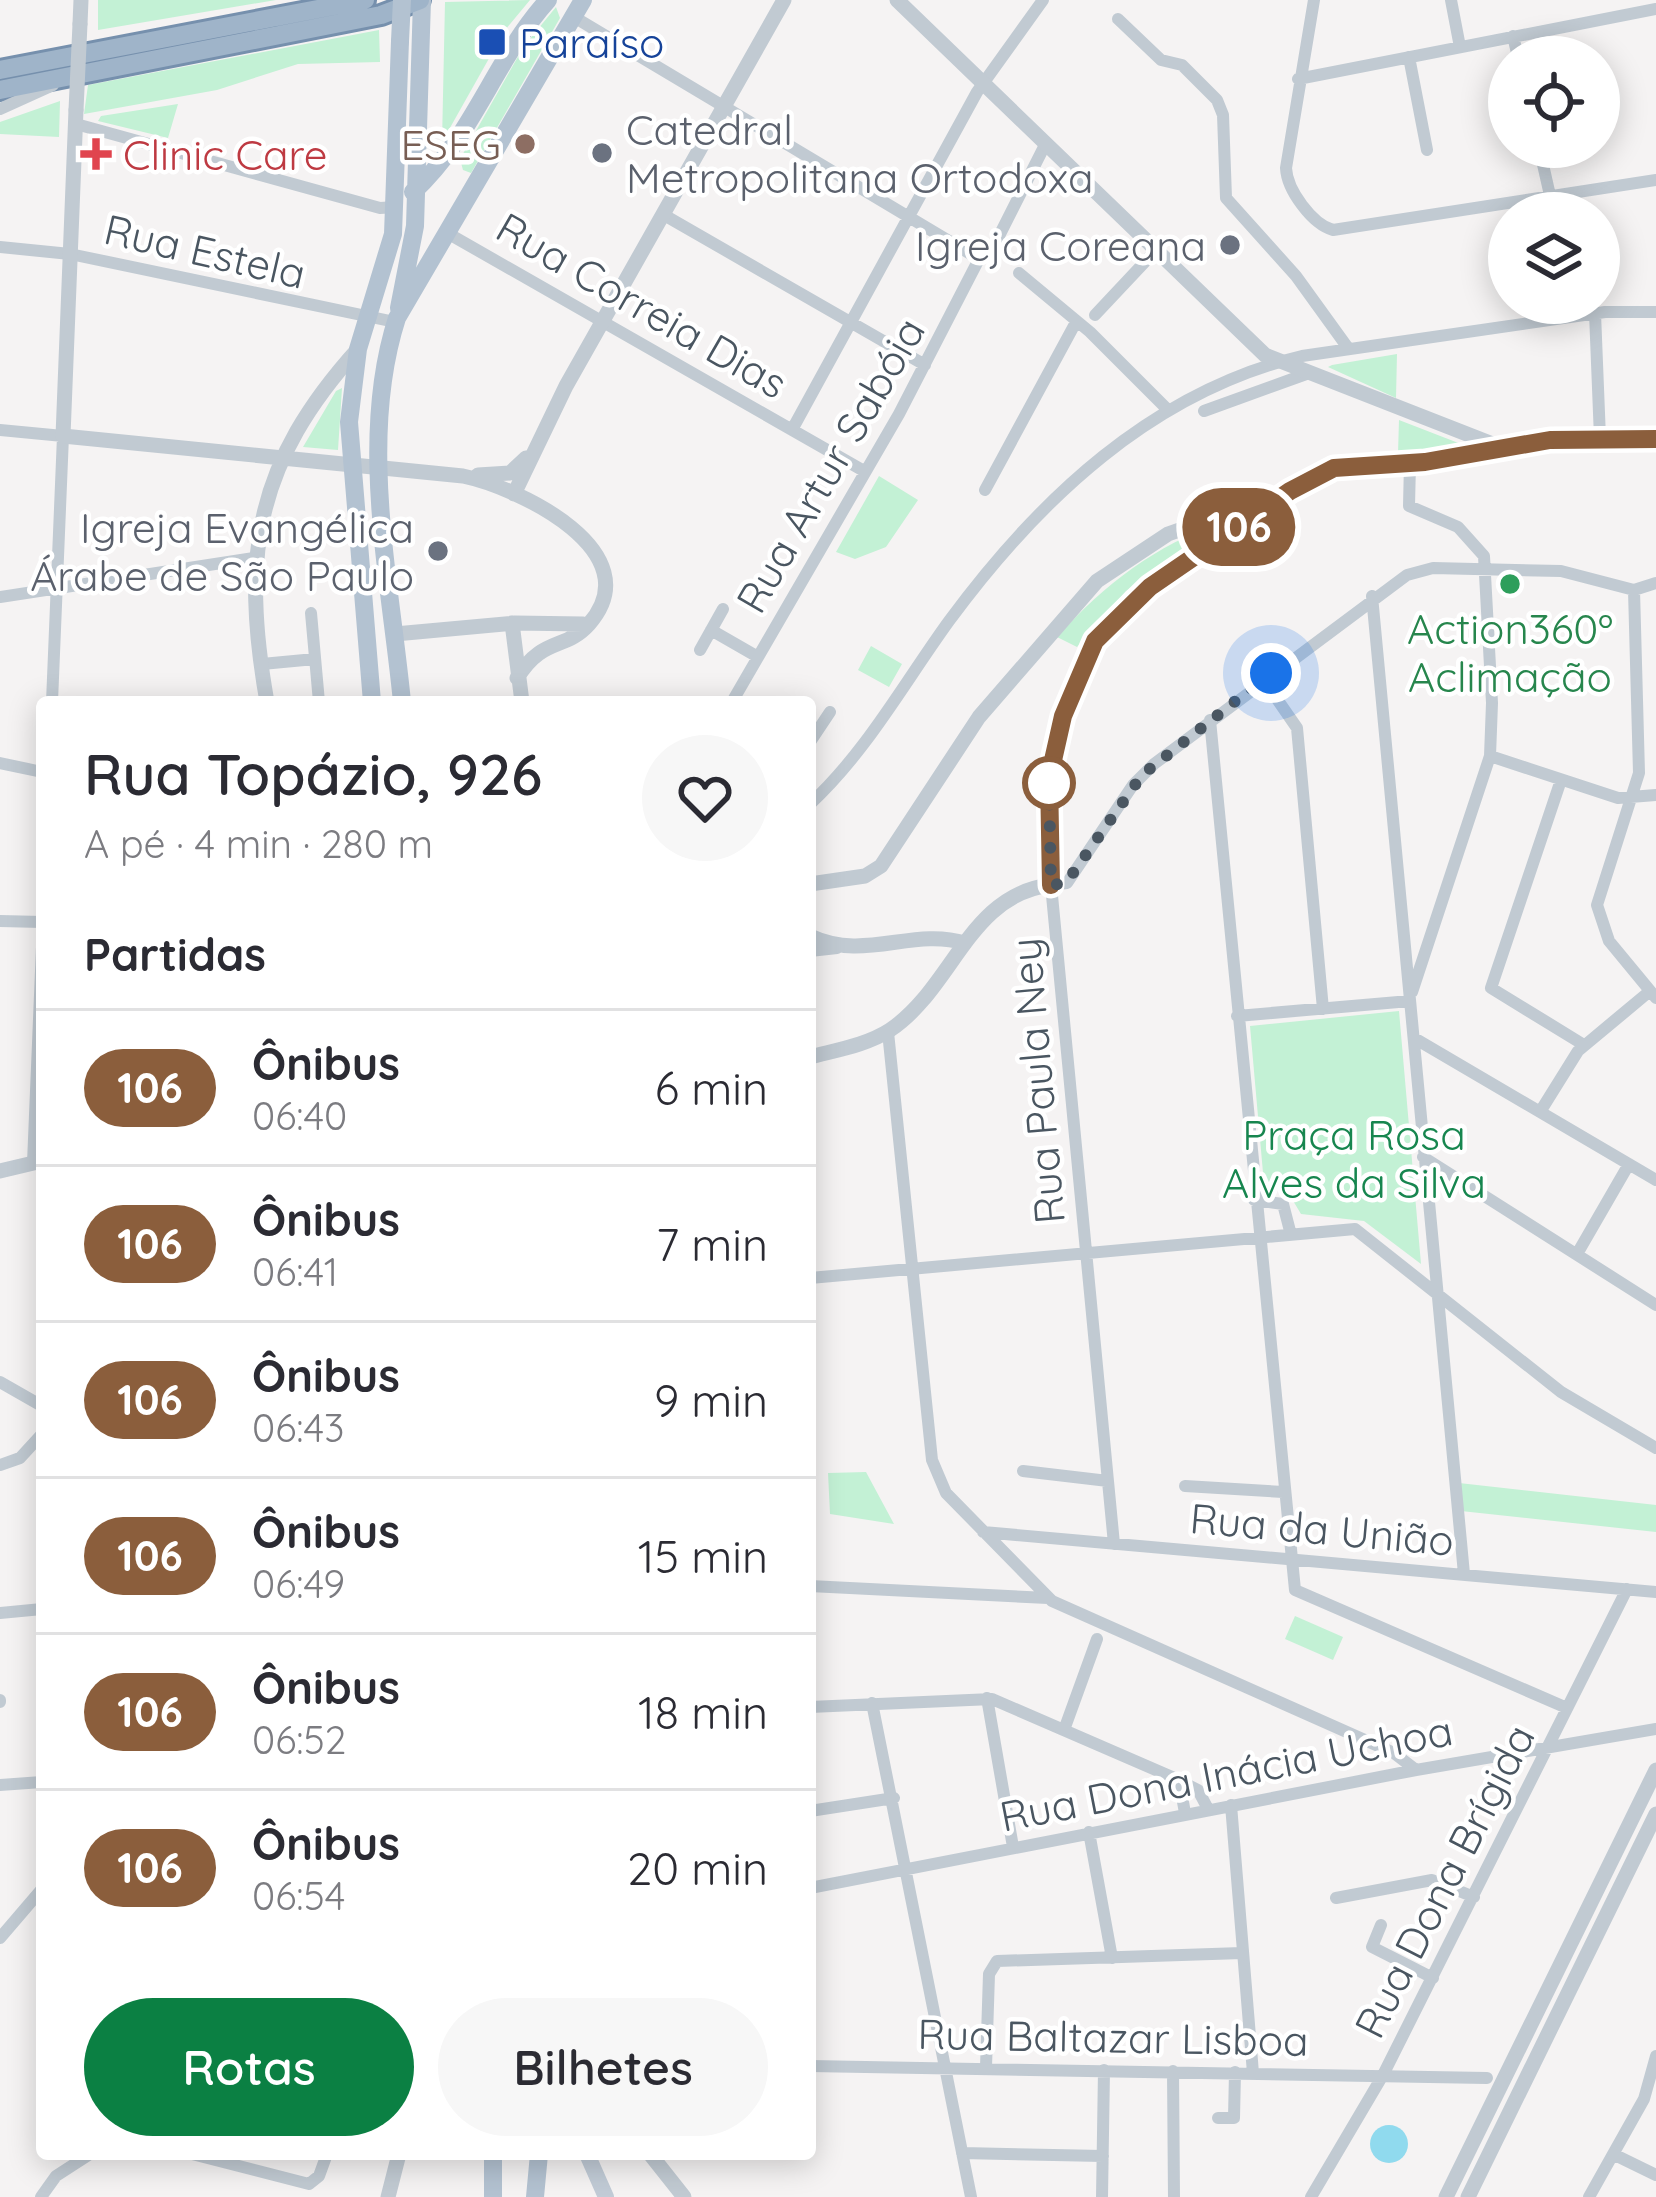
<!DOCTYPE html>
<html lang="pt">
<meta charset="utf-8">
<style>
:root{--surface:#fff;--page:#f7f7f7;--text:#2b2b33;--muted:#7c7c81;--line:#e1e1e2;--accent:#0b8043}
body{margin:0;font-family:Quicksand,sans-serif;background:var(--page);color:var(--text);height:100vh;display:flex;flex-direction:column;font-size:45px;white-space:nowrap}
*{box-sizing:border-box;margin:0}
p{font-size:39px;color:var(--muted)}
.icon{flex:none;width:66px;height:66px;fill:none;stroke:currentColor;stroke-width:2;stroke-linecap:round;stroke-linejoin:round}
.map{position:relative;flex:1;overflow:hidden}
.panel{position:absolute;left:36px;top:696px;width:780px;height:1464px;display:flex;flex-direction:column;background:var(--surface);border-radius:12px;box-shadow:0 6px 30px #0003}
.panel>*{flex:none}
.badge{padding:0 24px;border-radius:39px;font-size:42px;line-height:78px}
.tools{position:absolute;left:1488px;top:36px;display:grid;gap:24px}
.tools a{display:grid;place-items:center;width:132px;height:132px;border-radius:50%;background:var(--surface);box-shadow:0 6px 30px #0003;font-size:60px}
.you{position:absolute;width:60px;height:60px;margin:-30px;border:9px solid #fff;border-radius:50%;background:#1a73e8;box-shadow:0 0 0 18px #1a73e833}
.map>.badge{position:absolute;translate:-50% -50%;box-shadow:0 0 0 6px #fff}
h2{padding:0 48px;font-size:45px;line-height:108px}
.round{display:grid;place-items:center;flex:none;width:126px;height:126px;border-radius:63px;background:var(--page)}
.headline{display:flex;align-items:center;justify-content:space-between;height:204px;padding:0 48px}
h1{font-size:57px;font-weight:600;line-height:90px}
.primary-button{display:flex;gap:24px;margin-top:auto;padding:24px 48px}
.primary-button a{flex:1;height:138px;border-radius:72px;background:var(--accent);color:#fff;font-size:48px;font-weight:600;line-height:138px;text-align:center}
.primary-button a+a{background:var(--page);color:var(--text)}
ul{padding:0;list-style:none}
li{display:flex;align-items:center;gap:36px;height:156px;padding:0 48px;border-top:3px solid var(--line)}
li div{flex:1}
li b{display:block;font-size:45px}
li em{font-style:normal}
li .badge{min-width:132px;font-weight:700;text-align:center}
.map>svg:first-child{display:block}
.green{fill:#c3f1d5}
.water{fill:#90daee}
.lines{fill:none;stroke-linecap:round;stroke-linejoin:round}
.trunk-casing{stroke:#7690ad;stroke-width:24}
.minor{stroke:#c1cad2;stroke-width:12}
.tertiary{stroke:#c1cad2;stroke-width:15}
.secondary{stroke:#c1cbd6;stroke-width:16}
.primary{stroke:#b3c2d1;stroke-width:18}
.trunk{stroke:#9fb4c9;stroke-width:18}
.tertiary-bridge{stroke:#c1cad2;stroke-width:15}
.primary-bridge{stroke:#b3c2d1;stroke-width:18}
.line-casing{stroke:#fff;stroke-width:27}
.line{stroke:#8b5e3c;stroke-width:18}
.walk{stroke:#4a5661;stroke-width:12;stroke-dasharray:0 21.6}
.transit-dot{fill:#1a4fb4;stroke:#fff;stroke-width:4.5}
.education-dot{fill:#8d6e63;stroke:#fff;stroke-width:4.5}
.worship-dot{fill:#6b7280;stroke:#fff;stroke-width:4.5}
.health-dot{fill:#e0444e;stroke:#fff;stroke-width:4.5}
.leisure-dot{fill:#2e9e5b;stroke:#fff;stroke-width:4.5}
.stop-dot{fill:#fff;stroke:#8b5e3c;stroke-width:6}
.labels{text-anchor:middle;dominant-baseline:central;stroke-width:9;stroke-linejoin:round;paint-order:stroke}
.transit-label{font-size:42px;fill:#164399;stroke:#fff;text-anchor:start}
.worship-label{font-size:42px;fill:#5b616d;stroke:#fff;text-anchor:end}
.education-label{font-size:42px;fill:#785e54;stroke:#fff;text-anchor:end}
.health-label{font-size:42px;fill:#be3a42;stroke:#fff;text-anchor:start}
.street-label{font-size:42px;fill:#4a5661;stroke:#fff}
.leisure-label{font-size:42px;fill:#27864d;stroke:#fff}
.park-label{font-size:42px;fill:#17864f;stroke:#fff}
</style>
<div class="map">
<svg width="1656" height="2197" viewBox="0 0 1656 2197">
<rect width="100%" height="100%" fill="#f5f3f3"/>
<path class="green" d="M 98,0 L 276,0 L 98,30 Z
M 530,0 L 505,30 L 442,142 L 445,2 Z
M 556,7 L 560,18 L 471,173 L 463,170 L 460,159 L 524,46 Z
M 379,30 L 380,62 L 298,64 L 217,90 L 84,114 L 88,85 Z
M 60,101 L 59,137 L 0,134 L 0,122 Z
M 178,104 L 168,138 L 98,121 L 101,116 Z
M 1397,354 L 1396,398 L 1328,367 L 1332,365 Z
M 342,388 L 338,450 L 303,447 L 336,391 Z
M 1399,420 L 1461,444 L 1398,453 Z
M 879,476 L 918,500 L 886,547 L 855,559 L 836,552 Z
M 1224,521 L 1126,591 L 1077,647 L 1057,637 C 1107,582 1153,547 1224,521 Z
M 871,646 L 902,664 L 889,687 L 858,670 Z
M 1399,1011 L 1421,1264 L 1364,1221 L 1301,1214 L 1289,1194 L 1264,1184 L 1250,1026 Z
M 866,1472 L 894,1524 L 830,1514 L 828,1473 Z
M 1459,1483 L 1656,1505 L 1656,1532 L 1461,1511 Z
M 1295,1616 L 1343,1637 L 1333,1660 L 1285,1639 Z"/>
<path class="water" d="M1370 2144a19 19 0 1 1 38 0a19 19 0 1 1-38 0Z"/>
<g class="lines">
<g class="trunk-casing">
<path id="trunk" d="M 0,70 L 365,0
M 0,90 L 381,15 L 420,0"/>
</g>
<path class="minor" d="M 1314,0 L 1286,168 C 1287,190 1312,224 1333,230 L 1656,180
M 1451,0 L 1460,47
M 574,17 L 979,259 L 899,414 L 732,702
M 1118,19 L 1161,60 L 1182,65 L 1217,100 L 1223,115 L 1226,198 L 1296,276 L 1348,348
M 1513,36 L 1518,57
M 1409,57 L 1427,150
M 1298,79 L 1656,9
M 0,109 L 53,85
M 76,124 L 380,208 L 396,207
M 1539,147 L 1554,213
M 664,215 L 925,365
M 449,234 L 864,471
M 997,240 L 1046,143
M 0,247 L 70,254 L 395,322
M 1019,273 L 1090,332 L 1167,409
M 1595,313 L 1600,438
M 1095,315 L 1157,249
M 1204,411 L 1309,373
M 793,428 L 977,92 L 1043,0
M 0,430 L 63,436 L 52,702
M 1410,463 L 1409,506 L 1458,527 L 1484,556 L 1492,703 L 1490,756 L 1412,992
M 985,490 L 1076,322
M 1634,590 L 1639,773 L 1597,905 L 1609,941 L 1656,998
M 1372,596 L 1464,1574
M 0,597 L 254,558
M 311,613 L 319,702
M 711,630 L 758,657
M 700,650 L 723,609
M 262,664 L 315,659
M 1263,679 L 1297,728 L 1323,1009
M 1210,720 L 1295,1590 L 1567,1708
M 810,742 L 830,712
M 1490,756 L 1618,798 L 1656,795
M 0,763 L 42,772
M 1561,780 L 1491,988 L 1584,1045
M 810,804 C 867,751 904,683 949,621 C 1039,499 1152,392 1302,356 L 1605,312 L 1656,312
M 0,921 L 42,922
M 810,951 L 837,948
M 1237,1016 L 1410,1001
M 888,1032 L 932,1460 L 946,1493 L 1052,1601 L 1394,1753 L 1416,1770
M 1414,1038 L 1656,1180
M 1540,1112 L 1578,1051 L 1650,991
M 1423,1157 L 1656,1305
M 33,1163 L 42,947
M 1254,1200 L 1283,1204 L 1290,1231
M 1577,1254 L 1629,1164
M 810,1278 L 1355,1229 L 1561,1392 L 1656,1448
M 0,1382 L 42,1406
M 0,1465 L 20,1458 L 42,1434
M 1023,1471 L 1108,1481
M 1185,1486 L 1283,1492
M 983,1532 L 1656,1592
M 1114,1544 L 1051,885 L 1067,883 L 1133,785 L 1154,764 L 1407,575 L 1433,568 L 1561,571 L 1634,590 L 1656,583
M 810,1586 L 1048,1598
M 0,1613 L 42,1609
M 987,1698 L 1013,1847
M 0,1700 L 0,1702
M 872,1703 L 971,2197
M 810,1707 L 992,1699 L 1179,1780 L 1185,1813
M 1064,1730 L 1097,1639
M 1180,1781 L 1198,1790 L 1208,1809
M 0,1785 L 42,1782
M 1231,1805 L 1253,2073
M 810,1811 L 894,1798
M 1089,1832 L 1112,1958
M 810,1888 L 1416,1770 L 1656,1729
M 1336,1898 L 1432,1880 L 1474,1897
M 1381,1925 L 1372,1947 L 1433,1978
M 0,1938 L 42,1889
M 810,2066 L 1487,2078
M 986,2067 L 989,1974 L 997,1961 L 1242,1953
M 1173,2071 L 1174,2197
M 1218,2118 L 1234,2118 L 1235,2072
M 962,2153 L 1103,2156
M 192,2154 L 309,2184 L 319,2176 L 327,2154
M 1615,2155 L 1656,2175
M 41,2197 L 56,2176 L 90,2154
M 1102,2197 L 1104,2070
M 1311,2197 L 1383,2075 L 1627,1589
M 1589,2197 L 1644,2099 L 1656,2056"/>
<path class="tertiary" d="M 897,0 L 1265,355 L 1495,445
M 80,24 L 81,0
M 76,110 L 63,436 L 463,476 C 520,488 652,552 589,624 C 565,651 543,636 517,678
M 478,475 L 510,473 L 526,458
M 514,494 L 566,386 L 784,0
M 512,623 L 522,702
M 395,634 L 515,623 L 583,624
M 267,702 C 241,555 255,463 358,349
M 810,884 L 865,876 L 881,866 L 979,717 L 1097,581 L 1168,534 L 1270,498
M 810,936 C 865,962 912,927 965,943
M 810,1057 C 836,1050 867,1045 890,1030 C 953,988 969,894 1051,885 L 1049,778 L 1063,716 L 1095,641 L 1150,587 L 1290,492 L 1334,468 L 1425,462 L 1550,440 L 1656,439
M 0,1171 L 42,1161
M 650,2154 L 684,2197
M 388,2197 L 399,2154
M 1446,2197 L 1656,1770
M 1468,2197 L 1656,1814"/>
<path class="secondary" d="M 587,2154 L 606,2197"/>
<path class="primary" d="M 413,192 C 473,137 494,60 548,0
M 399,308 L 415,226 L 422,0
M 372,702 L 349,422 L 358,349 L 393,234 L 400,41
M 402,702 C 390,578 358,439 397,318 L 583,0
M 493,2154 L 493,2197
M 535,2197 L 539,2154"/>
<use href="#trunk" class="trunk"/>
<path class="tertiary-bridge" d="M 76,110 L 80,24"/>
<path class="primary-bridge" d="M 400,41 L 402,0"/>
</g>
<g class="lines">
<g class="line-casing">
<path id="line" d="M 1051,885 L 1049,778 L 1063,716 L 1095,641 L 1150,587 L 1290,491 L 1334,468 L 1425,462 L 1550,440 L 1656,439"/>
</g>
<use href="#line" class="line"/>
<path class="walk" d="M 1049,783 L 1051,885 L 1066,883 L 1142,775 L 1271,673"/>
</g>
<rect class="transit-dot" x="477" y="27" width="30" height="30" rx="6"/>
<circle class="education-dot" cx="525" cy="144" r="12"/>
<g class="worship-dot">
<circle cx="602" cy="153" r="12"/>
<circle cx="1230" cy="245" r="12"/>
<circle cx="438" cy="551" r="12"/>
</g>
<path class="health-dot" d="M90 136h12v12h12v12h-12v12h-12v-12h-12v-12h12z"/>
<circle class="leisure-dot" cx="1510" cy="584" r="12"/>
<circle class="stop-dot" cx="1049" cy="783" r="24"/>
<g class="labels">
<g class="transit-label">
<text x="519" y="42">Paraíso</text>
</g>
<g class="worship-label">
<text x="626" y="129" text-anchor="start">Catedral<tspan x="626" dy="48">Metropolitana Ortodoxa</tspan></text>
<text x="1206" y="245">Igreja Coreana</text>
<text x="414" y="527">Igreja Evangélica<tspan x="414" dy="48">Árabe de São Paulo</tspan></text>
</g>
<g class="education-label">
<text x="501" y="144">ESEG</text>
</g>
<g class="health-label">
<text x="123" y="154">Clinic Care</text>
</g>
<g class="street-label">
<text transform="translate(205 251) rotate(13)">Rua Estela</text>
<text transform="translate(642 305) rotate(30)">Rua Correia Dias</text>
<text transform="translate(830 465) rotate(-60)">Rua Artur Sabóia</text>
<text transform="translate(1037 1081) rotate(-95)">Rua Paula Ney</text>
<text transform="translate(1322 1529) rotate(5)">Rua da União</text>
<text transform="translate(1226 1773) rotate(-11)">Rua Dona Inácia Uchoa</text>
<text transform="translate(1444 1881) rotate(-63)">Rua Dona Brígida</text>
<text transform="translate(1113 2037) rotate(1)">Rua Baltazar Lisboa</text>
</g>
<g class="leisure-label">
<text x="1510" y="628">Action360º<tspan x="1510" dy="48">Aclimação</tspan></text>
</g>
<g class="park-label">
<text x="1354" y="1134">Praça Rosa<tspan x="1354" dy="48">Alves da Silva</tspan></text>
</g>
</g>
</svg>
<div class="tools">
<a><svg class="icon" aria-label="locate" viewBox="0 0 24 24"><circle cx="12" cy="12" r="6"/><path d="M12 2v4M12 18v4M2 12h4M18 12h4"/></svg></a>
<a><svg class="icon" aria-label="layers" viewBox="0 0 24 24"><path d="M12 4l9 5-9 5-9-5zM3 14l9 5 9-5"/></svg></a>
</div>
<div class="you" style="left:1271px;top:673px"></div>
<b class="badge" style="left:1239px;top:527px;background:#8b5e3c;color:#fff">106</b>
<section class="panel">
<div class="headline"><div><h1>Rua Topázio, 926</h1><p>A pé · 4 min · 280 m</p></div><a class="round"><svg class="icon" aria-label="heart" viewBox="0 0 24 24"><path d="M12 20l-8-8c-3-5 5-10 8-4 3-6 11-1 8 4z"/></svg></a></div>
<h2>Partidas</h2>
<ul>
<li><span class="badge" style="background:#8b5e3c;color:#fff">106</span><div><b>Ônibus</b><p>06:40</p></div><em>6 min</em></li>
<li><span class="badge" style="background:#8b5e3c;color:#fff">106</span><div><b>Ônibus</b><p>06:41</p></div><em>7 min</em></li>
<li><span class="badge" style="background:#8b5e3c;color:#fff">106</span><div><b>Ônibus</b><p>06:43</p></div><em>9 min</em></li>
<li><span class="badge" style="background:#8b5e3c;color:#fff">106</span><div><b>Ônibus</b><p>06:49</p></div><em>15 min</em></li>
<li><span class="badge" style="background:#8b5e3c;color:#fff">106</span><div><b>Ônibus</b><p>06:52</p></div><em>18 min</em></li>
<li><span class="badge" style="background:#8b5e3c;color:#fff">106</span><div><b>Ônibus</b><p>06:54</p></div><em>20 min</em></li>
</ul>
<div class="primary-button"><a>Rotas</a><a>Bilhetes</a></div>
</section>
</div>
